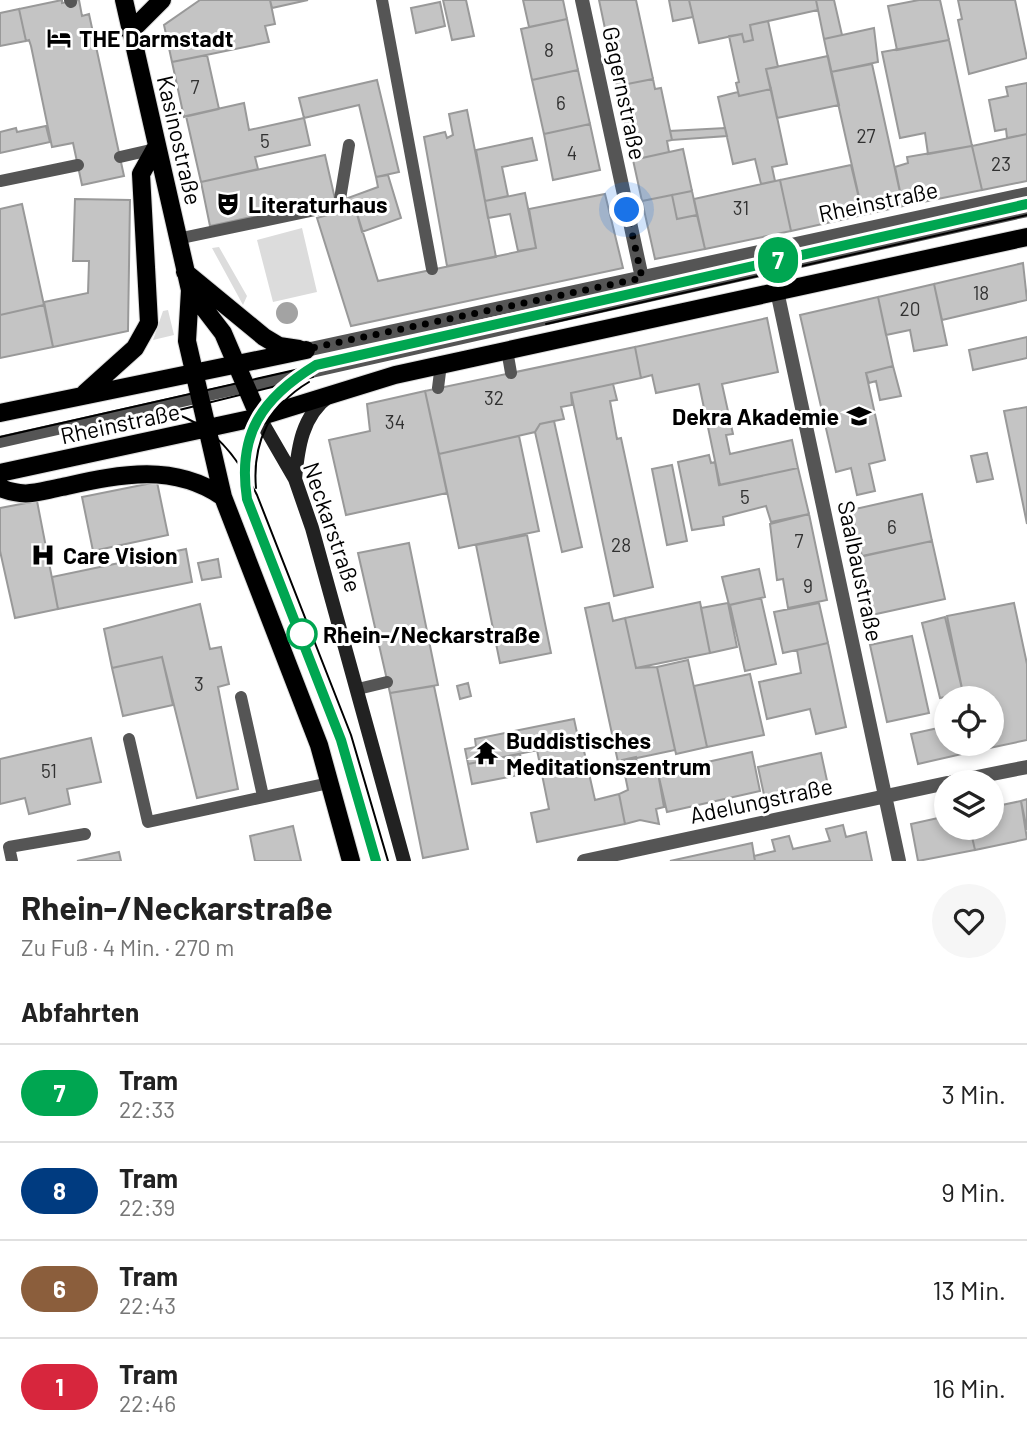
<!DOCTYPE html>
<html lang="de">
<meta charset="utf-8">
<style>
:root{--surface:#fff;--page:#f6f6f6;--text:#222;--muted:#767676;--line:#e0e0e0}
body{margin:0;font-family:Barlow,sans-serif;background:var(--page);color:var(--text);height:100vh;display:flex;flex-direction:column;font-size:26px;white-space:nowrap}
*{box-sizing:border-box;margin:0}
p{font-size:23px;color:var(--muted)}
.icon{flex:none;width:38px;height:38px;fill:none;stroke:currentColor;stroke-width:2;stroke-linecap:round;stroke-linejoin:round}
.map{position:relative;height:861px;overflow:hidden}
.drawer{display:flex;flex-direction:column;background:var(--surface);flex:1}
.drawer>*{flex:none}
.badge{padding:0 14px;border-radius:23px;font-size:24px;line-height:46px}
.controls{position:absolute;left:934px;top:686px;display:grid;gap:14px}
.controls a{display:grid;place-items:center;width:70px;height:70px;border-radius:50%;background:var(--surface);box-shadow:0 4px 10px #0003;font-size:35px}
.you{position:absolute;width:35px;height:35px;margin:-18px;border:5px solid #fff;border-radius:50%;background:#1a73e8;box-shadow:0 0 0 10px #1a73e833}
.map>.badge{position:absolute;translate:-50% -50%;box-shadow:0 0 0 4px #fff}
h2{padding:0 21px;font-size:26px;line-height:63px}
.round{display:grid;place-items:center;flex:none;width:74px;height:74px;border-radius:37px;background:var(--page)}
.overview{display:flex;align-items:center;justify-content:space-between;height:119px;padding:0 21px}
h1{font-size:33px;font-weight:700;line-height:52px}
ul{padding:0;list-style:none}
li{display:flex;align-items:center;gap:21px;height:98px;padding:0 21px;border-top:2px solid var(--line)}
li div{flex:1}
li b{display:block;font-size:26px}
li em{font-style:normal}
li .badge{min-width:77px;font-weight:700;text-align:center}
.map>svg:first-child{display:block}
.green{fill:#dcdcdc}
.water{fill:#a3a3a3}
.building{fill:#c4c4c4;stroke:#999;stroke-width:2}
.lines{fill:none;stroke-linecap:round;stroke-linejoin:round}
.primary-casing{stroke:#dbdbdb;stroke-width:20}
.service{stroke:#555;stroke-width:12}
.minor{stroke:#555;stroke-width:14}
.secondary{stroke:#222;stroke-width:14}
.primary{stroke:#000;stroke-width:18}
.tram{stroke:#000;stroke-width:2}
.line-casing{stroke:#fff;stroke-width:16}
.line{stroke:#00a651;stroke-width:10}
.walk{stroke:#000;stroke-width:7;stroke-dasharray:0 12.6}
.stop-dot{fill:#fff;stroke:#00a651;stroke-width:3.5}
.labels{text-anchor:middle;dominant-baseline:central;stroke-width:6;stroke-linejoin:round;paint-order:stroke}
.number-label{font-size:19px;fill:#313131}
.poi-label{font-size:23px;font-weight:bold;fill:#000;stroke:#fff;text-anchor:start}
.street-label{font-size:23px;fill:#000;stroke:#fff}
.stop-label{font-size:23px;font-weight:bold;fill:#000;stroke:#fff;text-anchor:start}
</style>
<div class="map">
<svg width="1027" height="861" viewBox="0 0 1027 861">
<rect width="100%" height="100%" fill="#fff"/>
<path class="green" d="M 302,228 L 317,292 L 273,302 L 257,240 Z
M 219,247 L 247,296 L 243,305 L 212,248 Z
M 168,310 L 174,335 L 153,340 L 163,311 Z"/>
<path class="water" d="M276 313a11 11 0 1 1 22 0a11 11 0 1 1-22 0Z"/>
<path class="building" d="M 62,0 L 62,3 L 79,0 L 82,16 L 89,14 L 124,176 L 82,185 L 73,143 L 52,147 L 31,46 L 29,40 L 26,41 L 19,9 Z
M 200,0 L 270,0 L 275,24 L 265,26 L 269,42 L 172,62 L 164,25 Z
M 270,0 L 308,0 L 272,8 Z
M 443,0 L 466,0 L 474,36 L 452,40 Z
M 523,0 L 563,0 L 567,19 L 529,27 Z
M 599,0 L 636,0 L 653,79 L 617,86 Z
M 669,0 L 689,0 L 693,17 L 673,21 Z
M 689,0 L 816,0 L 818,10 L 750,25 L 753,40 L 744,42 L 742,34 L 699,43 Z
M 816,0 L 834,0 L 842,35 L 824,39 Z
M 919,0 L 940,0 L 949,40 L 897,50 L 888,6 Z
M 958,0 L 1015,0 L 1027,58 L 969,74 L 958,20 L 962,19 Z
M 440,2 L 445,26 L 416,33 L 411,8 Z
M 19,9 L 26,41 L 0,46 L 0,13 Z
M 567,19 L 578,70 L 532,80 L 521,29 Z
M 768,21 L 778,67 L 766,69 L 771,89 L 739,96 L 736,83 L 739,82 L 729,36 L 742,34 L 744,42 L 753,40 L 750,25 Z
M 874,28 L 878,62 L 831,72 L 824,39 Z
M 949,40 L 972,146 L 928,154 L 925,133 L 900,138 L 882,52 Z
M 207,55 L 219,109 L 184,117 L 172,62 Z
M 828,56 L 839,105 L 777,118 L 766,69 Z
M 872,64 L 903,206 L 863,215 L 831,72 Z
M 578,70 L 590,124 L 544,134 L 532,80 Z
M 653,79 L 655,89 L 661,88 L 672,140 L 667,141 L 669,152 L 633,160 L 617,86 Z
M 377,80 L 399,172 L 376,177 L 359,105 L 304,118 L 299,98 Z
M 1027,83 L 1027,134 L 1007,138 L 1006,129 L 995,131 L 989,100 L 1008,96 L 1006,87 Z
M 771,89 L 787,164 L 772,167 L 775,181 L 761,184 L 755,159 L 733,164 L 718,97 L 738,92 L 739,96 Z
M 244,103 L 249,130 L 304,118 L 310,145 L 255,157 L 258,169 L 201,182 L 186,116 Z
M 467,110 L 496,257 L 447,266 L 424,137 L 445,132 L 447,138 L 453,135 L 449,114 Z
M 590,124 L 600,170 L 553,180 L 544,134 Z
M 46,126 L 50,142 L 0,153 L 0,132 L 16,128 L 17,132 Z
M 725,128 L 727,136 L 672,140 L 670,131 Z
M 1027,134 L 1027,181 L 982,190 L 972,146 Z
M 532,138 L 537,160 L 502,167 L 508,196 L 485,201 L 476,150 Z
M 972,146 L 982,190 L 903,206 L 895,167 L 908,163 L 907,157 Z
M 683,149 L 692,191 L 642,201 L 633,160 Z
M 325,155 L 335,199 L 210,226 L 201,182 Z
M 851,165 L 863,215 L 791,231 L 780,180 Z
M 388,175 L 401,218 L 362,232 L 355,207 L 348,209 L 345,199 L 378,187 L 376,177 Z
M 780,180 L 791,231 L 705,249 L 694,199 Z
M 692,191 L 697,215 L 677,219 L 672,195 Z
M 525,193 L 536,248 L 518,251 L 510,214 L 488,218 L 485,201 Z
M 605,194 L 623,268 L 351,326 L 317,218 L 355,207 L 378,281 L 536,248 L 529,209 Z
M 672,195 L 677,219 L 697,215 L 705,249 L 655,259 L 642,201 Z
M 75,199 L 130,200 L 128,331 L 53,347 L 44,302 L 88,293 L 89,261 L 73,261 Z
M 22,204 L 44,305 L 0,315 L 0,209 Z
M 1023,263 L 1027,300 L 942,320 L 934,284 Z
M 934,284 L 947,345 L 914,351 L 910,330 L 886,335 L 878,297 Z
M 878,297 L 893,366 L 866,373 L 885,460 L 869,464 L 875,491 L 857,495 L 851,468 L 836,472 L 800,315 Z
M 44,305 L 53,347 L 0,358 L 0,315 Z
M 767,318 L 778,372 L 722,384 L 733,434 L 726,435 L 730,454 L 792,440 L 798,468 L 720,485 L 699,384 L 656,393 L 652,375 L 641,378 L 635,347 Z
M 1027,337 L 1027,358 L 973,370 L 969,350 Z
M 635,347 L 641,378 L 571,393 L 572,405 L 561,407 L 564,419 L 540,424 L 535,432 L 439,454 L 425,391 Z
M 893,366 L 901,396 L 880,400 L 876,381 L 869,383 L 866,373 Z
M 613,384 L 617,400 L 610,401 L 617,439 L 621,438 L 653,587 L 614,596 L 571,393 Z
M 425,391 L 447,493 L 346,515 L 329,440 L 370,431 L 367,404 Z
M 1027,407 L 1027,524 L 1004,411 Z
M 554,421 L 582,547 L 562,552 L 535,432 L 540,424 Z
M 519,436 L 539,531 L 459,548 L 439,454 Z
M 987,453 L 993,479 L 977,482 L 971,456 Z
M 709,455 L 711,463 L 715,462 L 719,485 L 798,468 L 809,514 L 771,522 L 766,506 L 723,517 L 724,525 L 692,530 L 678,462 Z
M 672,465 L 687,541 L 667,545 L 652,469 Z
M 157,482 L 168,535 L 93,551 L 82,497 Z
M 922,494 L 932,541 L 862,556 L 851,510 Z
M 37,501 L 58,609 L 15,618 L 0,551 L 0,508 Z
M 809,514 L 827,600 L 788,608 L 783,579 L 777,580 L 770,524 Z
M 527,535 L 551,653 L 500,663 L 476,545 Z
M 932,541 L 945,599 L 867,616 L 855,558 Z
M 409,543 L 438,685 L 390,693 L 358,553 Z
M 186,549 L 192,582 L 58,609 L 52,577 Z
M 218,559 L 221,577 L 202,580 L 198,563 Z
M 759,569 L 765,597 L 729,605 L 722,577 Z
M 761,598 L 776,664 L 745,671 L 730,605 Z
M 700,602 L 710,653 L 636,668 L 625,618 Z
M 609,603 L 613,621 L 625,618 L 636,668 L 657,667 L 675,750 L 618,762 L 585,608 Z
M 728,603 L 737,647 L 710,653 L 701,608 Z
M 819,603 L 828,643 L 783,653 L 774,612 Z
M 1014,603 L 1027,664 L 1027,740 L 975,751 L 973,744 L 992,744 L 992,698 L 964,698 L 947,616 Z
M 200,604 L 210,649 L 221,647 L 229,684 L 218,687 L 238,789 L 197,798 L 162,657 L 112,668 L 104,629 Z
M 945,617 L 963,693 L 940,698 L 922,623 Z
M 912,636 L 929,713 L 887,722 L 870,645 Z
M 828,643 L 846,727 L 816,734 L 810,709 L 767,719 L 759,682 L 801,673 L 797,650 Z
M 162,657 L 173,705 L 123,716 L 112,668 Z
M 688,660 L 707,747 L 676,754 L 657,667 Z
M 750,674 L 764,735 L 707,747 L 694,686 Z
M 468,683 L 471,696 L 460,699 L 457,686 Z
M 434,686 L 468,849 L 423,858 L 390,693 Z
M 574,719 L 579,742 L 468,764 L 465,749 L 476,747 L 475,739 Z
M 947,726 L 947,744 L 973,744 L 975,751 L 918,764 L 911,734 Z
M 91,738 L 101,782 L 67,789 L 70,804 L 29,814 L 25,798 L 0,804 L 0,759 Z
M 582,742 L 595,800 L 619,794 L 625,824 L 537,842 L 531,813 L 549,809 L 537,750 Z
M 752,752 L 760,791 L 667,812 L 658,773 Z
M 821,753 L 829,790 L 766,804 L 758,767 Z
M 520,754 L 524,774 L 472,784 L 468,764 Z
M 636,757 L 638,771 L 645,770 L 646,775 L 658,773 L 664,807 L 656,809 L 659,824 L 640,820 L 625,824 L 619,794 L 628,790 L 622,760 Z
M 1027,799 L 1027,830 L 1021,801 Z
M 1021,801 L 1027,839 L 975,850 L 970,828 L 992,828 L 992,807 Z
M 947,816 L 947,828 L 970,828 L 975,850 L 918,861 L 911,824 Z
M 843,825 L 846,837 L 866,832 L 872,861 L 755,861 L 754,856 L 775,851 L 772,840 L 789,836 L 793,849 L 830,841 L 826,829 Z
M 293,826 L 301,861 L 255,861 L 250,836 Z
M 752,843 L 755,861 L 670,861 Z
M 119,852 L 121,861 L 77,861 Z"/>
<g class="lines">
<g class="primary-casing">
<path id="primary" d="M 124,0 L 190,290 L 187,341 L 223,497 L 319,745 L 351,861
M 130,32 L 162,0
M 185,272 L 264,337 L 279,346 L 299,349
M 190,290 L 223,333 L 259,417
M 85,393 L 135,348 L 149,323 L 141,174 L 155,149
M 0,413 L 306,350
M 0,473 L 259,417 L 395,375 L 1027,237
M 0,488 C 26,498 36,492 62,487 C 118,475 172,462 223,497"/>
</g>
<path class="service" d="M 70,0 L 71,2
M 382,0 L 432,269
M 120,157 L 155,149
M 0,181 L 78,165
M 177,239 L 339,205 L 349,145
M 507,350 L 511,373
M 438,388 L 441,364
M 0,442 L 1027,211
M 358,689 L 387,682
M 241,697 L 263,796
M 129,739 L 148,822 L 329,783
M 12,861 L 9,847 L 85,834"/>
<path class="minor" d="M 582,0 L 642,278
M 777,291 L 899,861
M 306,350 L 1027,194
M 952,782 L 1027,767
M 584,861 L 947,783"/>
<path class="secondary" d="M 259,417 L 295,479 L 312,528 L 404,861
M 295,479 C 298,447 302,416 329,396"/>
<use href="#primary" class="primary"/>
<path class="tram" d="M 546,324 L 1027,215
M 171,412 C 215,427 236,455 257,495 L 351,735 L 388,861
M 78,431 L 171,412 L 313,377
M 0,437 L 1027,204
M 244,472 C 247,435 260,410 286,384
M 240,483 L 303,638
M 256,488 C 252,443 270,405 309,382
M 328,704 L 376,861"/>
</g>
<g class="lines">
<g class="line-casing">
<path id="line" d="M 376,861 L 341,740 L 247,499 C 237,434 262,398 316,365 L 1027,204"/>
</g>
<use href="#line" class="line"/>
<path class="walk" d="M 302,634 L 280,641 L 223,497 L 194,373 L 642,278 L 627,210"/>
</g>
<defs>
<g id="hotel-bare" transform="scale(1.89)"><path d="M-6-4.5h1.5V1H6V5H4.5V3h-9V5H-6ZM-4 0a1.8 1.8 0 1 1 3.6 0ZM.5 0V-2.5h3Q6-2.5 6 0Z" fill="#000" stroke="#fff" stroke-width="2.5" paint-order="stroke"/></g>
<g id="theatre-bare" transform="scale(1.89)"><path d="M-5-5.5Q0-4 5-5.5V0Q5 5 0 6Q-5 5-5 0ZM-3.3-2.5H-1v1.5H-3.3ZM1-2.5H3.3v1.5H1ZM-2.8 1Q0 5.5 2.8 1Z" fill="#000" stroke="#fff" stroke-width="2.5" paint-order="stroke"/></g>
<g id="school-bare" transform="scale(1.89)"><path d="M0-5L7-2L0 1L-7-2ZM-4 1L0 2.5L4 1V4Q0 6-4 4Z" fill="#000" stroke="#fff" stroke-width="2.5" paint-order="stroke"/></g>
<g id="hospital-bare" transform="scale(1.89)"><path d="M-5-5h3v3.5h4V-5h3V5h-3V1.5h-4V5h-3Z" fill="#000" stroke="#fff" stroke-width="2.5" paint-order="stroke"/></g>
<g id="temple-bare" transform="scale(1.89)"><path d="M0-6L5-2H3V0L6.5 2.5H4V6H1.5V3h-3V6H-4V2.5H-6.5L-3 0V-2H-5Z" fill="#000" stroke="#fff" stroke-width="2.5" paint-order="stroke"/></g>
</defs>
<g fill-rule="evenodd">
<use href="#hotel-bare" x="59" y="38"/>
<use href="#theatre-bare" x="228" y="204"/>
<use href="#school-bare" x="859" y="416"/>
<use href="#hospital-bare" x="43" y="555"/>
<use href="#temple-bare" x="486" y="753"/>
</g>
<circle class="stop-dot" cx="302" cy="634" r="14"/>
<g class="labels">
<g class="number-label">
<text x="549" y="49">8</text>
<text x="195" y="86">7</text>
<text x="561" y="102">6</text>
<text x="866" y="135">27</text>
<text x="265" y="140">5</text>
<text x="572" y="152">4</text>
<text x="1001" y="163">23</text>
<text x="741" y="207">31</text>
<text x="981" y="292">18</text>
<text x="910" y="308">20</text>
<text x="494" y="397">32</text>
<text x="395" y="421">34</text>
<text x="745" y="496">5</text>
<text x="892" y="526">6</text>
<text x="799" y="540">7</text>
<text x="621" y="544">28</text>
<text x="808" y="585">9</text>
<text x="199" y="683">3</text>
<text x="49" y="770">51</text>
</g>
<g class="poi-label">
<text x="79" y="38">THE Darmstadt</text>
<text x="248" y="204">Literaturhaus</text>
<text x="839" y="416" text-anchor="end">Dekra Akademie</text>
<text x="63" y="555">Care Vision</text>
<text x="506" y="740">Buddistisches<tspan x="506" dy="26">Meditationszentrum</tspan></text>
</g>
<g class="street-label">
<text transform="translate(625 93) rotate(78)">Gagernstraße</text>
<text transform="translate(180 140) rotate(77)">Kasinostraße</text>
<text transform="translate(878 201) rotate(-12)">Rheinstraße</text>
<text transform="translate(120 423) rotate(-12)">Rheinstraße</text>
<text transform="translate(333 527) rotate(71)">Neckarstraße</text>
<text transform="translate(861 571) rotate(78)">Saalbaustraße</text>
<text transform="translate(761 800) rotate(-12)">Adelungstraße</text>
</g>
<g class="stop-label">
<text x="323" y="634">Rhein-/Neckarstraße</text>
</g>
</g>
</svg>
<div class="controls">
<a><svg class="icon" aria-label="locate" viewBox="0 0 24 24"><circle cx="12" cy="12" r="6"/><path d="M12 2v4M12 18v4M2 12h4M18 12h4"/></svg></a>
<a><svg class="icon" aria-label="layers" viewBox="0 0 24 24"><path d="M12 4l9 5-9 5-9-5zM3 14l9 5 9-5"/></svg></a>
</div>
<div class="you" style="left:627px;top:210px"></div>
<b class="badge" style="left:778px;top:260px;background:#00a651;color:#fff">7</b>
</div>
<section class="drawer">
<div class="overview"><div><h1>Rhein-/Neckarstraße</h1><p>Zu Fuß · 4 Min. · 270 m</p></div><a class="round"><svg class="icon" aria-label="heart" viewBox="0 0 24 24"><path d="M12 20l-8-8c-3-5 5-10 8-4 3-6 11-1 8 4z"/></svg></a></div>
<h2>Abfahrten</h2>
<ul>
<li><span class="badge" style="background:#00a651;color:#fff">7</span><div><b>Tram</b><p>22:33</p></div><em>3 Min.</em></li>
<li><span class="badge" style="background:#003b80;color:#fff">8</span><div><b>Tram</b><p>22:39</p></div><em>9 Min.</em></li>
<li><span class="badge" style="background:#8b5e3c;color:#fff">6</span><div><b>Tram</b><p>22:43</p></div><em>13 Min.</em></li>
<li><span class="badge" style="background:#d7263d;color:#fff">1</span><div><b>Tram</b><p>22:46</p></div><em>16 Min.</em></li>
</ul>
</section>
